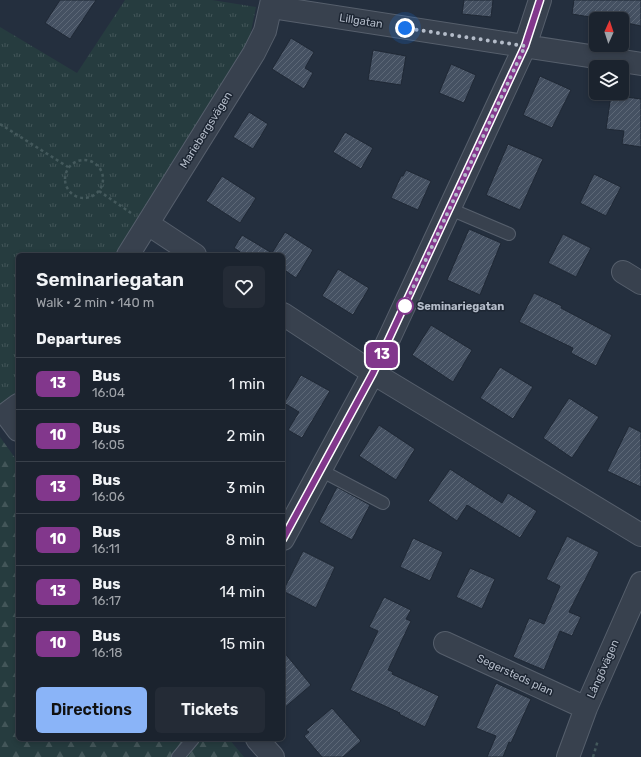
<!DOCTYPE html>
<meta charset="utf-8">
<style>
:root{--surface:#1b232e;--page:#242b36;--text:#f1f3f6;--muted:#a0a4aa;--line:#39404a;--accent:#8ab4f8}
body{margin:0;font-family:Rubik,sans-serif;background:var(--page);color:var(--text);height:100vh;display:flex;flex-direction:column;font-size:15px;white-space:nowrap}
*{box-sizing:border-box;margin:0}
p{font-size:13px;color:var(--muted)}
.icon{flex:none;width:22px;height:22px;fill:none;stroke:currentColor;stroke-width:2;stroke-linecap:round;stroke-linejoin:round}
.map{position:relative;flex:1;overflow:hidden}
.panel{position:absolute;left:16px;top:253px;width:269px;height:488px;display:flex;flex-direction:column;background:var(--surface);border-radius:6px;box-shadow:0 2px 6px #0003,0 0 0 1px var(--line)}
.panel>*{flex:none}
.badge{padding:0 8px;border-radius:6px;font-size:14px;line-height:26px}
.needle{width:26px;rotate:3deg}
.tools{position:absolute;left:589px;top:12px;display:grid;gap:8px}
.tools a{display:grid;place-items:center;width:40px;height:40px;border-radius:6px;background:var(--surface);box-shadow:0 2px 6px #0003,0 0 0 1px var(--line);font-size:20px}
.you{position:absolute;width:20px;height:20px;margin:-10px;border:3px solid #fff;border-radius:50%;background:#1a73e8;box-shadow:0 0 0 6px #1a73e833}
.map>.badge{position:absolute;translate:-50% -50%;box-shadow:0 0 0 2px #fff}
h2{padding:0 20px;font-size:15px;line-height:36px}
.round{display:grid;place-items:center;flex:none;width:42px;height:42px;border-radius:6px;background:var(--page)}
.summary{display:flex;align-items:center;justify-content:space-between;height:68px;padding:0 20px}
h1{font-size:19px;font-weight:600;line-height:30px}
.button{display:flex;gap:8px;margin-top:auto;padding:8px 20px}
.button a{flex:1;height:46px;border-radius:6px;background:var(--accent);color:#111;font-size:16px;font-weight:600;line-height:46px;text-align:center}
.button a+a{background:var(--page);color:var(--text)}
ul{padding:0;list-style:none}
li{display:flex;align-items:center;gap:12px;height:52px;padding:0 20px;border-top:1px solid var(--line)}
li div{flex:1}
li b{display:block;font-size:15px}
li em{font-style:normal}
li .badge{min-width:44px;font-weight:700;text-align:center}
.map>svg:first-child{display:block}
.grass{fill:url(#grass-tufts)}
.forest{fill:url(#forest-firs)}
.building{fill:url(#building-hatch);stroke:#1f2835}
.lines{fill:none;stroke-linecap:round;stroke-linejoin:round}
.service-casing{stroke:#565f6c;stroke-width:14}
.minor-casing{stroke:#565f6c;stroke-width:24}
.path{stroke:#44595c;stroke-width:2.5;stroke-dasharray:3 3;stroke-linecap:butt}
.service{stroke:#38414e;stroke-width:12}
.minor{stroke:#38414e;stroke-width:22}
.line-casing{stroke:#fff;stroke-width:9}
.line{stroke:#82378c;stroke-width:6}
.walk{stroke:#b4bcc9;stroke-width:4;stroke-dasharray:0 7.2}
.stop-dot{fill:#fff;stroke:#82378c;stroke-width:2}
.labels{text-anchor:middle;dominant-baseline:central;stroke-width:3;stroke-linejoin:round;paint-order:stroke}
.street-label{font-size:11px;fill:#b4bcc9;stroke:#1d2633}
.stop-label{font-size:11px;font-weight:bold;fill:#b4bcc9;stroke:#1d2633;text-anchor:start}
</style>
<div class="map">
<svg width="641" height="757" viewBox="0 0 641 757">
<defs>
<pattern id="grass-tufts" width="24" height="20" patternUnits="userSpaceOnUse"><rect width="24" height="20" fill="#263c3f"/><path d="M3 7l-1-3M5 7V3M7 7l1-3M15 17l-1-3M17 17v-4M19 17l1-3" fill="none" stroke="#435659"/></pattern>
<pattern id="forest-firs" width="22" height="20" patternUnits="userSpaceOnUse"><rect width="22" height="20" fill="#263c3f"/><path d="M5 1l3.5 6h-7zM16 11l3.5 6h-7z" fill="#435659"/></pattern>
<pattern id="building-hatch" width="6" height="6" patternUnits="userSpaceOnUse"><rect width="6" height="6" fill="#455162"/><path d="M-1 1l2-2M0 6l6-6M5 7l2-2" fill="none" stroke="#5d6877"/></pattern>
</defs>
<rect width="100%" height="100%" fill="#242f3e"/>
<path class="grass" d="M 125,0 L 212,0 L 256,7 L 247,51 L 120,255 L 18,255 L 18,397 L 0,408 L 0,27 L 77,73 Z"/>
<path class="forest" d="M 0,437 L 18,462 L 18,739 L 229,739 L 244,757 L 0,757 Z"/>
<path class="building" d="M 60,0 L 96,0 L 70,39 L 45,23 Z
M 464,0 L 493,0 L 491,17 L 462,14 Z
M 574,0 L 641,0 L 641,26 L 622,22 L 622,19 L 602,19 L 572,14 Z
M 291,38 L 314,52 L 305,68 L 313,73 L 304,89 L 272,69 Z
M 373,50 L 406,56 L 401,85 L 368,80 Z
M 451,64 L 476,75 L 464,103 L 439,93 Z
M 540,76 L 571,90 L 552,128 L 523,115 Z
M 611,95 L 641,99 L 641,147 L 622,144 L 624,131 L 606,129 Z
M 249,112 L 268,124 L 253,149 L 233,137 Z
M 345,132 L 373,148 L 361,169 L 333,152 Z
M 508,144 L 543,159 L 520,210 L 486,195 Z
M 406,170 L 431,181 L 418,210 L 391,198 L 401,176 L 403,176 Z
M 594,174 L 621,187 L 606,216 L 580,203 Z
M 222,176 L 256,198 L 240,223 L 206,201 Z
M 469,229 L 501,243 L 480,295 L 447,280 Z
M 285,232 L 313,250 L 296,278 L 283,269 L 283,255 L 245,255 L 234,248 L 242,235 L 272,253 Z
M 563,234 L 591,248 L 576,277 L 548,263 Z
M 338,269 L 369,288 L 353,315 L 322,296 Z
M 534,293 L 562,306 L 561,308 L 612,335 L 596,366 L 571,353 L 573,348 L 519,322 Z
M 431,325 L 472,350 L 453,382 L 412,355 Z
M 500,367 L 533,387 L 513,419 L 480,398 Z
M 301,375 L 330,391 L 302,438 L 288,430 L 299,412 L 284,403 Z
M 569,398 L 599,417 L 572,458 L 543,438 Z
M 379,425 L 415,449 L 396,480 L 359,456 Z
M 629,426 L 641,432 L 641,487 L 607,471 Z
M 450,469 L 502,503 L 508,493 L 537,511 L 520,538 L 467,505 L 457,521 L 428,501 Z
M 337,487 L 370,505 L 352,540 L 319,522 Z
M 567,536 L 599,552 L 569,612 L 581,617 L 572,636 L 560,631 L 544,670 L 513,657 L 529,618 L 544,624 L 560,586 L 546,579 Z
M 413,538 L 443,552 L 430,581 L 400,567 Z
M 303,551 L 335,567 L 316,608 L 283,591 Z
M 470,568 L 495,579 L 482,609 L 456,597 Z
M 384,597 L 411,610 L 406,619 L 411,621 L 388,670 L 393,672 L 392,674 L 439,696 L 425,727 L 399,714 L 400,713 L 350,690 L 378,631 L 369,627 Z
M 283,651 L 311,685 L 283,709 Z
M 496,683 L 531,699 L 511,743 L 509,742 L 503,757 L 487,757 L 496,736 L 476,728 Z
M 332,708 L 361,741 L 343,757 L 322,757 L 304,736 L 309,732 L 306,730 Z"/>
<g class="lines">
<g class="service-casing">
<path id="service" d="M 450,209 L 509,234
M 320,470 L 383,503
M 178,757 L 193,739"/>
</g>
<g class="minor-casing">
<path id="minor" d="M 271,7 L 641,64
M 148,224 L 195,255
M 128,255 L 254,53 L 265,31 L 272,0
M 623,272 L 641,283
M 283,314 L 373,373 L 641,535
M 18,405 L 6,414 L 18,430
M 283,539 L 373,373 L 525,46 L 540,0
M 445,643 L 586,708
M 257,739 L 273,757
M 568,757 L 586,708 L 641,583"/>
</g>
<path class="path" d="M 0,124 L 68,167
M65 179a19 19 0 1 1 38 0a19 19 0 1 1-38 0Z
M 99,191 L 131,213
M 593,757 L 598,740"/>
<use href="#service" class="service"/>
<use href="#minor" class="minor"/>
</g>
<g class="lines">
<g class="line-casing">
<path id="line" d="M 283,539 L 373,373 L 525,46 L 540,0"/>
</g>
<use href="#line" class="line"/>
<path class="walk" d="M 405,306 L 403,309 L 525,46 L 405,28"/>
</g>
<circle class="stop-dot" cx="405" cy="306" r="8"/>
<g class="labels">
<g class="street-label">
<text transform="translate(361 21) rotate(9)">Lillgatan</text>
<text transform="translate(206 130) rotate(-58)">Mariebergsvägen</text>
<text transform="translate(603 669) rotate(-66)">Långövägen</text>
<text transform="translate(515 675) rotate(25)">Segersteds plan</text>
</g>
<g class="stop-label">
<text x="417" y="306">Seminariegatan</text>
</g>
</g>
</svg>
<div class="tools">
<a><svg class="needle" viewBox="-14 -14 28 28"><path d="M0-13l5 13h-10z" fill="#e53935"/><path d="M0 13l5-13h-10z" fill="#a0a4aa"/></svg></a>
<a><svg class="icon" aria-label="layers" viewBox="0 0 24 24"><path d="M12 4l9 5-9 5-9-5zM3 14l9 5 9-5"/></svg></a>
</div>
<div class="you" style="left:405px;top:28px"></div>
<b class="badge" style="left:382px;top:355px;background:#82378c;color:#fff">13</b>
<section class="panel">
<div class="summary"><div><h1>Seminariegatan</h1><p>Walk · 2 min · 140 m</p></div><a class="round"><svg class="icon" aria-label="heart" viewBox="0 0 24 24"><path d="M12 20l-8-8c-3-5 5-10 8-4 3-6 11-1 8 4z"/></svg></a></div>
<h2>Departures</h2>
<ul>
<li><span class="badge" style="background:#82378c;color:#fff">13</span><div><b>Bus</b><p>16:04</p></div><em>1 min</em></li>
<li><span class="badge" style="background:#82378c;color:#fff">10</span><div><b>Bus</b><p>16:05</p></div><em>2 min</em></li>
<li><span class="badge" style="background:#82378c;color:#fff">13</span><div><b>Bus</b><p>16:06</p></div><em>3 min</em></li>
<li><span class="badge" style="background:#82378c;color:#fff">10</span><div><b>Bus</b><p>16:11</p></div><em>8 min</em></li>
<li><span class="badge" style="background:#82378c;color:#fff">13</span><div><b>Bus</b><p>16:17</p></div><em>14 min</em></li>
<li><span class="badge" style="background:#82378c;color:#fff">10</span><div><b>Bus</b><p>16:18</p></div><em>15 min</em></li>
</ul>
<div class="button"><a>Directions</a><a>Tickets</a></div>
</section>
</div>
